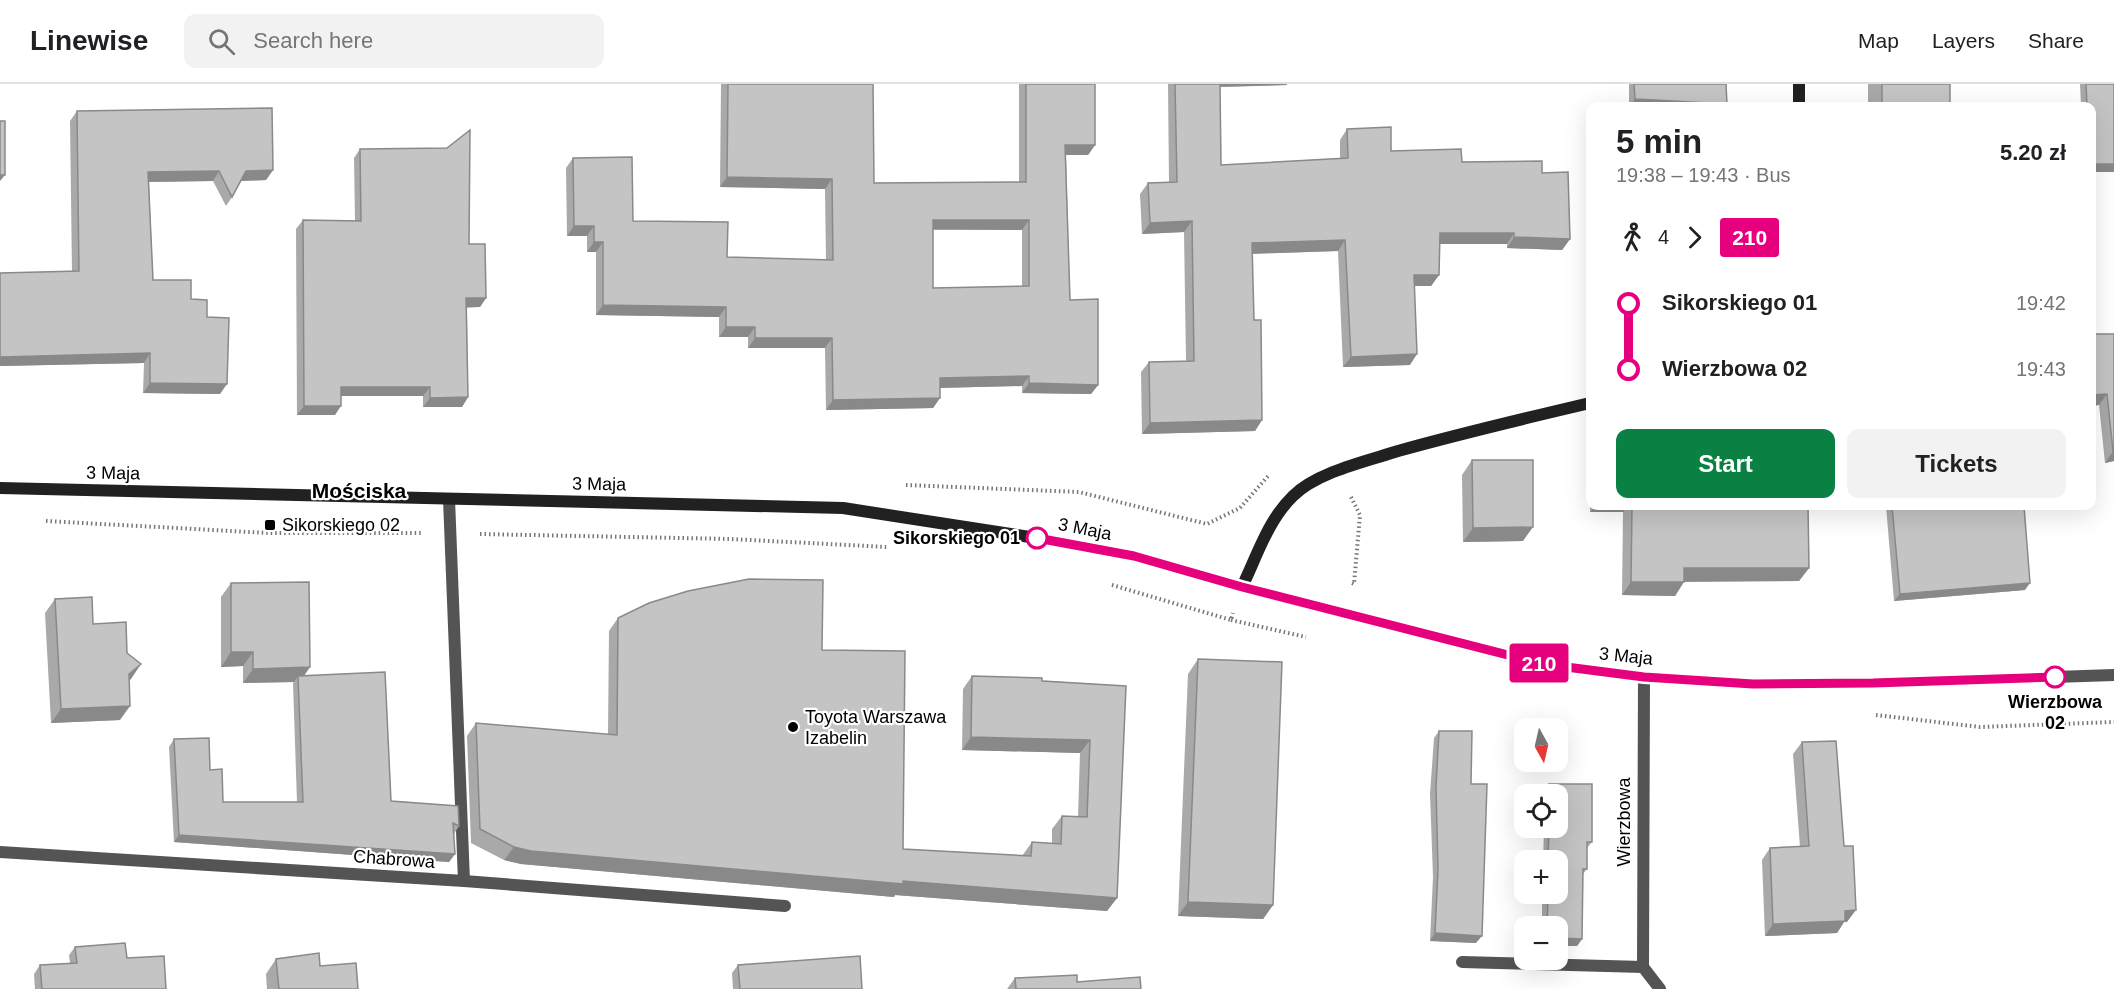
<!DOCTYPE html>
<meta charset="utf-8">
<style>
:root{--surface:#fff;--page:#f2f2f2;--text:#202124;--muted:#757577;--line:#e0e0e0;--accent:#0b8043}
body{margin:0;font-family:Helvetica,sans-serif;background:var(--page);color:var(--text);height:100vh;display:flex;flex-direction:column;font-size:22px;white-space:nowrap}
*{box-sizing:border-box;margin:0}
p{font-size:20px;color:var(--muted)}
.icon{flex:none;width:33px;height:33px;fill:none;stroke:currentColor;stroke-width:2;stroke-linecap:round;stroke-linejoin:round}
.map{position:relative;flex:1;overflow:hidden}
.panel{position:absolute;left:1586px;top:18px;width:510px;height:408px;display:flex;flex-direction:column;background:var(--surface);border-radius:12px;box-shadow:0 6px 24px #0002}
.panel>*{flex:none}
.badge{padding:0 12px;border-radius:4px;font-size:21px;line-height:39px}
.needle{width:39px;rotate:172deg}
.fabs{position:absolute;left:1514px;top:634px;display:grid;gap:12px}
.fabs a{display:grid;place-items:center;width:54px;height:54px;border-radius:12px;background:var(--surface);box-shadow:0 6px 24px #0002;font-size:30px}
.map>.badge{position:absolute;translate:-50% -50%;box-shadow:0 0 0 3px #fff}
.legs{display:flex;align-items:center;gap:9px;height:66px;padding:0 30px;font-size:20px}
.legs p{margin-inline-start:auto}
.head{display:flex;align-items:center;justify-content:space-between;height:102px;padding:0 30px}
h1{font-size:33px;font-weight:800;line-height:45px}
.primary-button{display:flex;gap:12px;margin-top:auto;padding:12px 30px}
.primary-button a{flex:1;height:69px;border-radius:12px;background:var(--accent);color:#fff;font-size:24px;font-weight:800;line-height:69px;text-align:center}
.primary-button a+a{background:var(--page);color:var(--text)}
ul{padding:0 30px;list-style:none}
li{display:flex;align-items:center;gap:21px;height:66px;font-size:22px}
li i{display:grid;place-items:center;width:9px;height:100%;margin:0 8px;background:currentColor}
li i::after{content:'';width:15px;height:15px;margin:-8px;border:4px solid;border-radius:50%;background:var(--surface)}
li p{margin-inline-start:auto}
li:first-child i{background:linear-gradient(#0000 50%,currentColor 0)}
li:last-child i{background:linear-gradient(currentColor 50%,#0000 0)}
header{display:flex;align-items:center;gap:36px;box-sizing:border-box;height:84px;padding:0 30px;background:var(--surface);border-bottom:2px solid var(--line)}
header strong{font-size:28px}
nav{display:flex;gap:33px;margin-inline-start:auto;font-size:21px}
.search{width:420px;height:54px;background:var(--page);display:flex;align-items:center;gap:15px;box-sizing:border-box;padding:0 21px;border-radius:12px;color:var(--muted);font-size:22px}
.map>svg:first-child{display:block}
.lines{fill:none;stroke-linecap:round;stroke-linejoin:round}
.path{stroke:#767676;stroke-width:4;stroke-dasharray:1.5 3;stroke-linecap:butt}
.service{stroke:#545454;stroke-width:12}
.minor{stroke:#545454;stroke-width:12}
.tertiary{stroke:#545454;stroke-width:12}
.secondary{stroke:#212121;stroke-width:12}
.wall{fill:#a9a9a9;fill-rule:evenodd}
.shaded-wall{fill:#898989}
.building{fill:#c4c4c4;stroke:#898989;stroke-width:1.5;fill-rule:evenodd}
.line-1-casing{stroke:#fff;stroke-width:14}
.line-1{stroke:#e6007e;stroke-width:9}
.poi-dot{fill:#000;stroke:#fff;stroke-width:2}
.stop-1-dot{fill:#fff;stroke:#e6007e;stroke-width:3}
.labels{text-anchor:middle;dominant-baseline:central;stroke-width:4.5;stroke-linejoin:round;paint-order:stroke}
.street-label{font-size:18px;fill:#000;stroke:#fff}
.poi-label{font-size:18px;fill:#000;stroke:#fff;text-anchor:start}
.stop-label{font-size:18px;font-weight:bold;fill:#000;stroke:#fff;text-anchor:end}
.quarter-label{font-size:21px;font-weight:bold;fill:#000;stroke:#fff}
</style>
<header>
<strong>Linewise</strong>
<div class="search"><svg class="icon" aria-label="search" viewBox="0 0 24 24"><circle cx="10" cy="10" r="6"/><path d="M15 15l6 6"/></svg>Search here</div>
<nav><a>Map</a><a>Layers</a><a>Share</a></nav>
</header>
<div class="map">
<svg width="2114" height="905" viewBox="0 0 2114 905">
<rect width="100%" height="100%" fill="#fff"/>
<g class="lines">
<path class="path" d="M 906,401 L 1079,408 L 1207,440 L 1240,424 L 1269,391
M 1351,413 L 1360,431 L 1354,500 L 1352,499
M 46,437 L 269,449 L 422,449
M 480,450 L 730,455 L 887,463
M 1112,501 L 1231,536 L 1233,529
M 1231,536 L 1306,553
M 1876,631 L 1980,643 L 2114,638"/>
<path class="service" d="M 449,415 L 464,797"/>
<path class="minor" d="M 1644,593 L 1643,883 L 1660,905
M 0,768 L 464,797 L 785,822
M 1462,878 L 1643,883"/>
<path class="tertiary" d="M 1242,503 L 1543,581 L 1644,593 L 1753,600 L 1873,599 L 2114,591"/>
<path class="secondary" d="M 1799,0 L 1799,22
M 0,404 L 843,424 L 1049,456 L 1134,472 L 1242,503 C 1257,472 1268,436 1293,412 C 1317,388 1367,377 1398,367 C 1462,349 1526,334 1590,319"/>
</g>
<path class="wall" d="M 721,0 L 873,0 L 874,99 L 1019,98 L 1019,0 L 1095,0 L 1095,61 L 1088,71 L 1066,71 L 1070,216 L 1098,301 L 1091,310 L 1022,309 L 1022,302 L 940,304 L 940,314 L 933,324 L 826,326 L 825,264 L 748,264 L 748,253 L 719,253 L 719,233 L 596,231 L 596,168 L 587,168 L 587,152 L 567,152 L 566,84 L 573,74 L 633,137 L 727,173 L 826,176 L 825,105 L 720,103 ZM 933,146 L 1022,146 L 1022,202 L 933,204 Z
M 1168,0 L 1287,0 L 1287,1 L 1220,3 L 1221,81 L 1340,75 L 1340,56 L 1347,45 L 1391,67 L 1542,89 L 1570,155 L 1562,166 L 1507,164 L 1507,160 L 1440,160 L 1439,191 L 1431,202 L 1414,202 L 1410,281 L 1343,283 L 1338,167 L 1252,170 L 1254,236 L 1262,336 L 1255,347 L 1142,350 L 1141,288 L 1149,278 L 1186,277 L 1184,148 L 1142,150 L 1140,110 L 1148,99 L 1169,98 Z
M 1629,0 L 1726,0 L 1727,20 L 1725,22 L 1629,22 Z
M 1868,0 L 1950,0 L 1950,22 L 1868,22 Z
M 2080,0 L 2114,0 L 2114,88 L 2091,88 L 2091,22 L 2081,22 Z
M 77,27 L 273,86 L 266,96 L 241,97 L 232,113 L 226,122 L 213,97 L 149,98 L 153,196 L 191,215 L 207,233 L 220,310 L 143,309 L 144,279 L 0,282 L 0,189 L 72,188 L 70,37 Z
M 360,65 L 469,160 L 486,214 L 480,223 L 467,223 L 468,313 L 462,323 L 423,323 L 423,312 L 341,312 L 335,331 L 297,331 L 296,145 L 303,136 L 355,137 L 354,74 Z
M 2091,250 L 2114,250 L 2114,377 L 2105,379 L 2099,321 L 2091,322 Z
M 1472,376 L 1523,457 L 1463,458 L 1462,391 Z
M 1590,422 L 1808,422 L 1809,484 L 1799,497 L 1684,497 L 1675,512 L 1622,511 L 1623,428 L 1590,428 Z
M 1886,422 L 2024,422 L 2025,506 L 1894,517 Z
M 231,499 L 304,591 L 391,717 L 458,722 L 459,742 L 454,750 L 455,770 L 449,778 L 174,758 L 169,663 L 174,655 L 210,686 L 223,718 L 297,718 L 293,599 L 294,598 L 243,599 L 243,582 L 221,583 L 221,513 Z
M 55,515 L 93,540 L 127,569 L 131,595 L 129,596 L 120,636 L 51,639 L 45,529 Z
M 618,534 L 822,566 L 903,765 L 1022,772 L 1032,758 L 1052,759 L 1052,745 L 1062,732 L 1078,733 L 1080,669 L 962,666 L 963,605 L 972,592 L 1126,602 L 1117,814 L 1107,827 L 895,811 L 894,813 L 521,780 L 504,776 L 471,759 L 467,652 L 476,639 L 608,650 L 609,547 Z
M 1198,575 L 1273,821 L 1263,835 L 1178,832 L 1188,590 Z
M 1439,647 L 1471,700 L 1476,859 L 1430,857 L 1433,793 L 1430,710 L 1434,654 Z
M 1802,658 L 1847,838 L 1844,838 L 1837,849 L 1765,852 L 1762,776 L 1770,764 L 1800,763 L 1793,670 Z
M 1549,700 L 1592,758 L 1587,764 L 1587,785 L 1583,790 L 1582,855 L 1577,862 L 1557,862 L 1557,843 L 1542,843 L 1542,810 L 1557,810 L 1557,777 L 1543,777 L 1544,744 L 1557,744 L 1557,711 L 1544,711 L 1544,708 Z
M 75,863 L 127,874 L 166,905 L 35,905 L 34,890 L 40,881 L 70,879 L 69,871 Z
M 276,875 L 320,882 L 358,905 L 267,905 L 266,890 Z
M 738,881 L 862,905 L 733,905 L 732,889 Z
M 1015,894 L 1077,898 L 1141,905 L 1007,905 Z"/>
<path class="shaded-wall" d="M 1215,0 L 1287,0 L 1287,1 L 1212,3 Z
M 1635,15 L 1727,20 L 1725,22 L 1630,22 Z
M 1065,61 L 1095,61 L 1088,71 L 1058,71 Z
M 2091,80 L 2114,80 L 2114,88 L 2091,88 Z
M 273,86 L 266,96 L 239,97 L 246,87 Z
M 219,87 L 213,97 L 141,98 L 148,88 Z
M 0,91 L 5,91 L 0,97 Z
M 727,93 L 832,95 L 825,105 L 720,103 Z
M 933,136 L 1029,136 L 1022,146 L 927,145 Z
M 1192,137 L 1184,148 L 1142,150 L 1150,139 Z
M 574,142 L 594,142 L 587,152 L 567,152 Z
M 1440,149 L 1514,149 L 1507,160 L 1432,160 Z
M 1514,153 L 1570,155 L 1562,166 L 1507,164 Z
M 1345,156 L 1338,167 L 1244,170 L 1252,159 Z
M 594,158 L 603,158 L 596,168 L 587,168 Z
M 1414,191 L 1439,191 L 1431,202 L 1406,202 Z
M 466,214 L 486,214 L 480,223 L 460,224 Z
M 603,221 L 726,223 L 719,233 L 596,231 Z
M 726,243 L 755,243 L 748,253 L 719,253 Z
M 755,254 L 832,254 L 825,264 L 748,264 Z
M 150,269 L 144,279 L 0,282 L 0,273 Z
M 1417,270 L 1410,281 L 1343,283 L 1351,273 Z
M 1029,292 L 1022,302 L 933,304 L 940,294 Z
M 150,299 L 227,300 L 220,310 L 143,309 Z
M 1029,299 L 1098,301 L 1091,310 L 1022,309 Z
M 341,303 L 430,303 L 423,312 L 334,312 Z
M 2107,310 L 2099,321 L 2091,322 L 2091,311 Z
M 468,313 L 462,323 L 423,323 L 430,314 Z
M 940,314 L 933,324 L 826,326 L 833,316 Z
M 304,322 L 341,322 L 335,331 L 297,331 Z
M 1262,336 L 1255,347 L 1142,350 L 1150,339 Z
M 2113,367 L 2114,367 L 2114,377 L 2105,379 Z
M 1595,422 L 1628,422 L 1623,428 L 1590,428 Z
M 1533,443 L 1523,457 L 1463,458 L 1473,444 Z
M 1684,484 L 1809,484 L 1799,497 L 1675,498 Z
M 1631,498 L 1684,498 L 1675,512 L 1622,511 Z
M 2030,499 L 2025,506 L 1894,517 L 1900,510 Z
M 231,568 L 253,568 L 243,582 L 221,583 Z
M 141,580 L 131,595 L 119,605 L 129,590 Z
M 310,583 L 300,598 L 298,592 L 294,598 L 243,599 L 253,585 Z
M 130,622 L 120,636 L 51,639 L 61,625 Z
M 971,653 L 1090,656 L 1080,669 L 962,666 Z
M 179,751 L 455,770 L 449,778 L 174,758 Z
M 514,763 L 903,797 L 1117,814 L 1107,827 L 895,811 L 894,813 L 521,780 L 504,776 Z
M 1188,818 L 1273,821 L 1263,835 L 1178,832 Z
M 1856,826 L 1847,838 L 1844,838 L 1837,849 L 1765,852 L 1773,840 L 1845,827 Z
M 1435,849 L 1482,852 L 1476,859 L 1430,857 Z
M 1557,854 L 1582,855 L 1577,862 L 1557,862 Z"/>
<path class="building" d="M 728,0 L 873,0 L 874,99 L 1026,98 L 1026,0 L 1095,0 L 1095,61 L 1065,61 L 1070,216 L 1098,215 L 1098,301 L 1029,299 L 1029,292 L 940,294 L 940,314 L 833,316 L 832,254 L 755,254 L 755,243 L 726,243 L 726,223 L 603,221 L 603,158 L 594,158 L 594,142 L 574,142 L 573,74 L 632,73 L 633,137 L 728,138 L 727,173 L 833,176 L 832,95 L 727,93 ZM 933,136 L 1029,136 L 1029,202 L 933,204 Z
M 1175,0 L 1220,0 L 1221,81 L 1348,74 L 1347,45 L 1391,43 L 1391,67 L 1461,65 L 1462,78 L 1542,77 L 1542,89 L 1568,88 L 1570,155 L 1514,153 L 1514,149 L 1440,149 L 1439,191 L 1414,191 L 1417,270 L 1351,273 L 1345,156 L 1252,159 L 1254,236 L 1261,236 L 1262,336 L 1150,339 L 1149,278 L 1194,277 L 1192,137 L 1150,139 L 1148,99 L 1177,98 Z
M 1634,0 L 1726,0 L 1727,20 L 1635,15 Z
M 1882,0 L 1950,0 L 1950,22 L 1882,22 Z
M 2086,0 L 2114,0 L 2114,80 L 2091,80 L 2091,22 L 2087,22 Z
M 272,24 L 273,86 L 246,87 L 232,113 L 219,87 L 148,88 L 153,196 L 191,196 L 191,215 L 207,216 L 207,233 L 229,234 L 227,300 L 150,299 L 150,269 L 0,273 L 0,189 L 79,187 L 77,27 Z
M 0,37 L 5,37 L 5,91 L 0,91 Z
M 470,46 L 469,160 L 485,160 L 486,214 L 466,214 L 468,313 L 430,314 L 430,303 L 341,303 L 341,322 L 304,322 L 303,136 L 361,137 L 360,65 L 447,64 Z
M 2091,250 L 2114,250 L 2114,367 L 2113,367 L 2107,310 L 2091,311 Z
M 1472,376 L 1533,376 L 1533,443 L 1473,444 Z
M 1632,422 L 1808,422 L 1809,484 L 1684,484 L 1684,498 L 1631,498 Z
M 1892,422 L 2024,422 L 2030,499 L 1900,510 Z
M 749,495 L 823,496 L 822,566 L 905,567 L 903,765 L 1031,772 L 1032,758 L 1061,760 L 1062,732 L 1087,733 L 1090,656 L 971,653 L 972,592 L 1042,594 L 1042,597 L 1126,602 L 1117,814 L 903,797 L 903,800 L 531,767 L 514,763 L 480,745 L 476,639 L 617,651 L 618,534 L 649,519 L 688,507 Z
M 309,498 L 310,583 L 253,585 L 253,568 L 231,568 L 231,499 Z
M 92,513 L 93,540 L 126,538 L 127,569 L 141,580 L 129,590 L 130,622 L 61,625 L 55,515 Z
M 1198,575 L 1282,578 L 1273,821 L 1188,818 Z
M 385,588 L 391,717 L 458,722 L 459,742 L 453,739 L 455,770 L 179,751 L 174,655 L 209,654 L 210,686 L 222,685 L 223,718 L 303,718 L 298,592 Z
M 1439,647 L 1472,647 L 1471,700 L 1487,700 L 1482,852 L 1435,849 L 1438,785 L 1436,703 Z
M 1836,657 L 1844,762 L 1853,762 L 1856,826 L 1845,827 L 1845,837 L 1773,840 L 1770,764 L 1809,762 L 1802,658 Z
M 1549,700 L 1592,700 L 1592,758 L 1587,758 L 1587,785 L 1583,785 L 1582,855 L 1557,854 L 1557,843 L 1547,843 L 1548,810 L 1557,810 L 1557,777 L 1548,777 L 1549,744 L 1557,744 L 1557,711 L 1549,711 Z
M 125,859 L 127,874 L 164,872 L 166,905 L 42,905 L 40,881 L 77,879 L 75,863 Z
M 319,869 L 320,882 L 356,879 L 358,905 L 279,905 L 276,875 Z
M 860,872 L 862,905 L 740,905 L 738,881 Z
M 1077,891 L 1077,898 L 1140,893 L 1141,905 L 1016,905 L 1015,894 Z"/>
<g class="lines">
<g class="line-1-casing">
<path id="line-1" d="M 1037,454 L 1134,472 L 1242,503 L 1543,580 L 1644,593 L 1753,600 L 1873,599 L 2055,593"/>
</g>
<use href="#line-1" class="line-1"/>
</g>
<g class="poi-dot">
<rect x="264" y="435" width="12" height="12" rx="3"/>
<circle cx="793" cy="643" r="6"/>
</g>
<g class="stop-1-dot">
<circle cx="1037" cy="454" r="10"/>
<circle cx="2055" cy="593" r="10"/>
</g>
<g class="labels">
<g class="street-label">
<text transform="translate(113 389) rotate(1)">3 Maja</text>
<text transform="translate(599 400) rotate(1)">3 Maja</text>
<text transform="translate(1085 445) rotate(11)">3 Maja</text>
<text transform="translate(1626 572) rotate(6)">3 Maja</text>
<text transform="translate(1624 738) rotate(-90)">Wierzbowa</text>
<text transform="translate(394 775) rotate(4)">Chabrowa</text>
</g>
<g class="poi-label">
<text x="282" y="441">Sikorskiego 02</text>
<text x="805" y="633">Toyota Warszawa<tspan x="805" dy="21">Izabelin</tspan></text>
</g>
<g class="stop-label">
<text x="1020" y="454">Sikorskiego 01</text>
<text x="2055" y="618" text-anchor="middle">Wierzbowa<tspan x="2055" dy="21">02</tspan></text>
</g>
<g class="quarter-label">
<text x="359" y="406">Mościska</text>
</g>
</g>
</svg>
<div class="fabs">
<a><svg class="needle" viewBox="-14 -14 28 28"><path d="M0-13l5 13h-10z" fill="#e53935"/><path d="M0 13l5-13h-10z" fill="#757577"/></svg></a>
<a><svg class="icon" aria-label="locate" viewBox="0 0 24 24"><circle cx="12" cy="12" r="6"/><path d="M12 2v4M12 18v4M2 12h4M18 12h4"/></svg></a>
<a>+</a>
<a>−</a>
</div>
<b class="badge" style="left:1539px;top:579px;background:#e6007e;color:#fff">210</b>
<section class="panel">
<div class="head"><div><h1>5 min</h1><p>19:38 – 19:43 · Bus</p></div><b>5.20 zł</b></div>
<div class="legs"><svg class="icon" aria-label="walk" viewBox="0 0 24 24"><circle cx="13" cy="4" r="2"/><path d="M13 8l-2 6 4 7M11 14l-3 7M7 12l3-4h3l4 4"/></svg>4<svg class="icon" aria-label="forward" viewBox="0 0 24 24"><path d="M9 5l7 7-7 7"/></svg><b class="badge" style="background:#e6007e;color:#fff">210</b></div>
<ul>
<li><i style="color:#e6007e"></i><b>Sikorskiego 01</b><p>19:42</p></li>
<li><i style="color:#e6007e"></i><b>Wierzbowa 02</b><p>19:43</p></li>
</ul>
<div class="primary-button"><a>Start</a><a>Tickets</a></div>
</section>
</div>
